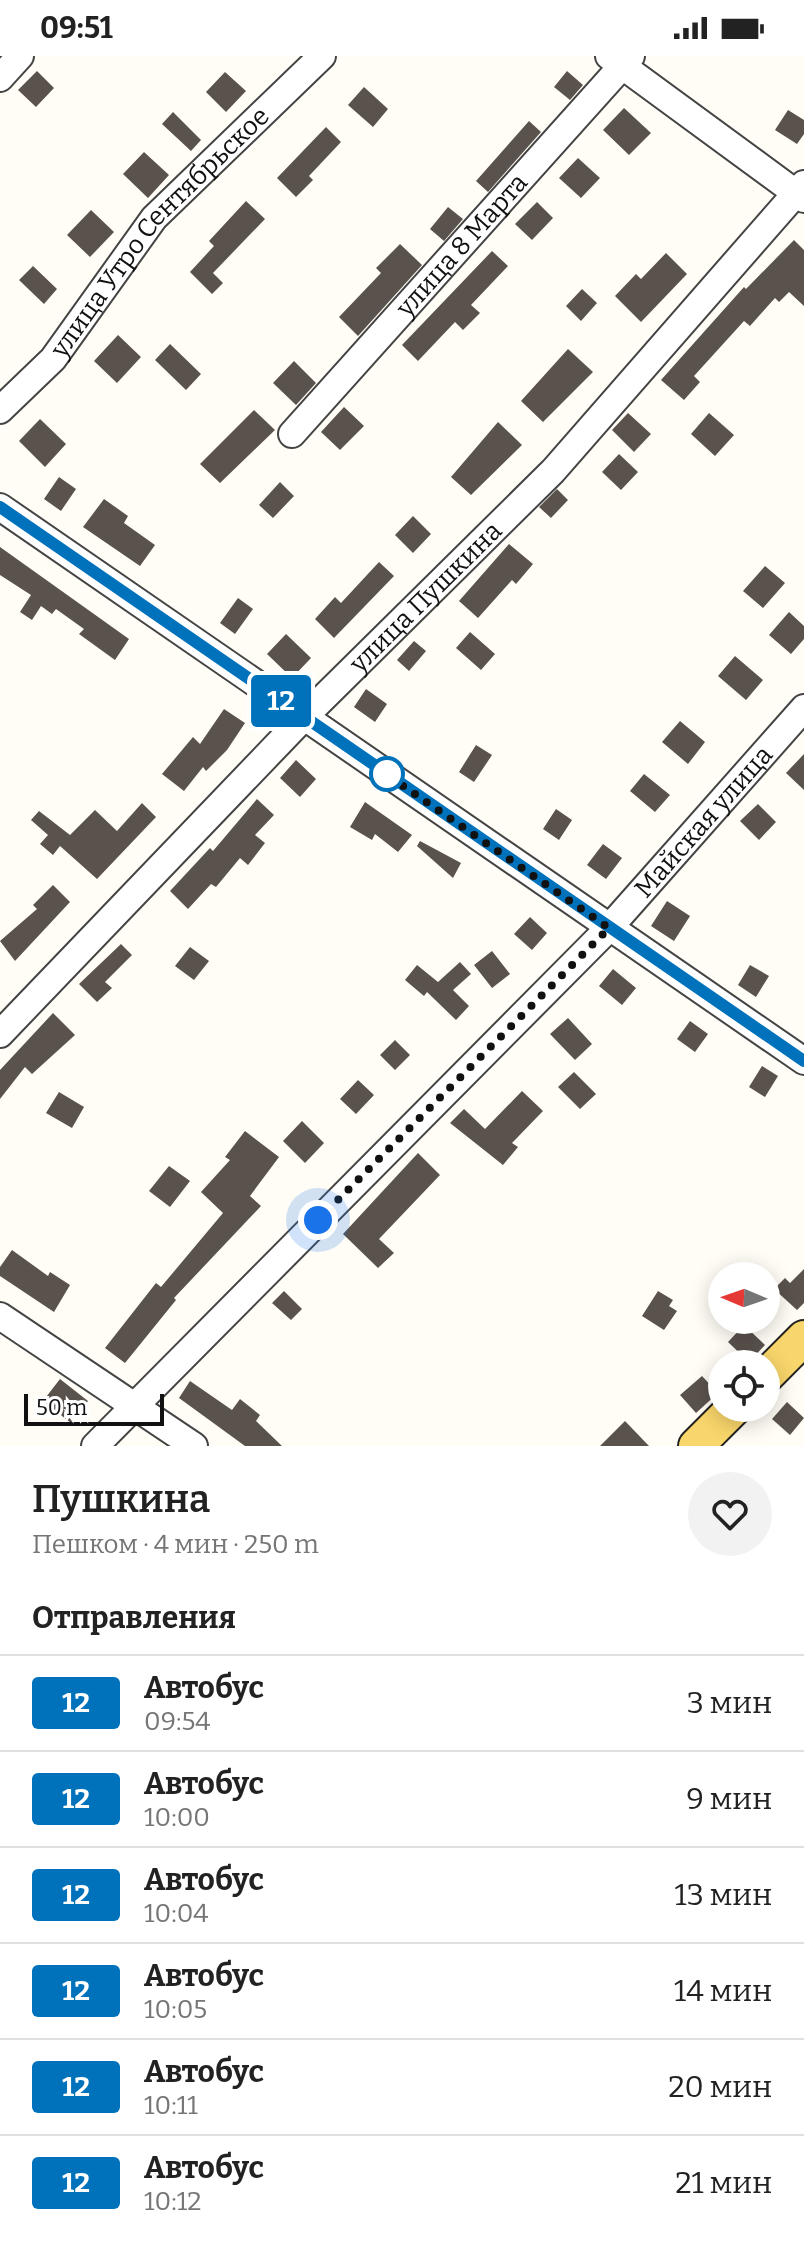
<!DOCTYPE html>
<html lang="ru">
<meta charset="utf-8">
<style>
:root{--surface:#fff;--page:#f2f2f2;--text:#222;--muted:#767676;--line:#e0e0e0}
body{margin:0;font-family:Bitter,serif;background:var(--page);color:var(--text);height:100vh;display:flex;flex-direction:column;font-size:30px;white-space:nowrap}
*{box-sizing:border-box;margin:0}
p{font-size:26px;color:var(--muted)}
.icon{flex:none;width:44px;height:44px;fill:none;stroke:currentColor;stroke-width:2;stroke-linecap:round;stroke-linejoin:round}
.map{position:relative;height:1390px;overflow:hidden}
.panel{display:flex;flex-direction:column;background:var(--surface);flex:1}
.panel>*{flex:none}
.badge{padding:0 16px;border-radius:6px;font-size:28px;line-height:52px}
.needle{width:52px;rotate:272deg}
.buttons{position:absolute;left:708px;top:1206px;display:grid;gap:16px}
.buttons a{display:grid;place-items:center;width:72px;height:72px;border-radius:50%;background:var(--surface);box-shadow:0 4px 20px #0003;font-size:40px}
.scale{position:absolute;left:24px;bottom:20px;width:140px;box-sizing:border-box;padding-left:8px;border:4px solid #111;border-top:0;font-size:22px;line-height:28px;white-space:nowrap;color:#111;-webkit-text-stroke:6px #fff;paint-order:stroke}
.you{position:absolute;width:40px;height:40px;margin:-20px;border:6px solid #fff;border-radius:50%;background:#1a73e8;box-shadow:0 0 0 12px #1a73e833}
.map>.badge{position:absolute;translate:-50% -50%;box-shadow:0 0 0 4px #fff}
h2{padding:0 32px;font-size:30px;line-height:72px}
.round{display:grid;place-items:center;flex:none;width:84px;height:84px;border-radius:42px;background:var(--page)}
.overview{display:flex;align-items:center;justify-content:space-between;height:136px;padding:0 32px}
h1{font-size:38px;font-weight:600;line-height:60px}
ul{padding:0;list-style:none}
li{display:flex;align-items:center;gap:24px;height:96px;padding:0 32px;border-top:2px solid var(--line)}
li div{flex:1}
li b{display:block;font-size:30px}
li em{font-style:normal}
li .badge{min-width:88px;font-weight:700;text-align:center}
.status{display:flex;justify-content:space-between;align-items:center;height:56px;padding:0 40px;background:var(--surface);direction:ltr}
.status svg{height:22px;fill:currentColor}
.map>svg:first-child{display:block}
.building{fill:#5a524d}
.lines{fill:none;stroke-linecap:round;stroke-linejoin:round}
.minor-casing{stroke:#444;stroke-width:30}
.major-casing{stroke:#222;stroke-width:38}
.minor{stroke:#fff;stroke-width:26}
.major{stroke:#f9d66b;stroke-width:34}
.line-casing{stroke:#fff;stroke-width:18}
.line{stroke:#0072bc;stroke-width:12}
.walk{stroke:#111;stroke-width:8;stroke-dasharray:0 14.4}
.stop-dot{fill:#fff;stroke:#0072bc;stroke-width:4}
.labels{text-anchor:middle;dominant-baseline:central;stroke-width:8;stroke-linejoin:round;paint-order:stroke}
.street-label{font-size:26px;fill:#111;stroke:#fff}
</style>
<div class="status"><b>09:51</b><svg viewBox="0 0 49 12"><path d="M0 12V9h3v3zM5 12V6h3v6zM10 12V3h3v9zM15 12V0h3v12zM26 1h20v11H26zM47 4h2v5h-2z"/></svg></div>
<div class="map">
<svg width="804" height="1390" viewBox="0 0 804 1390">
<rect width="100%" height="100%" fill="#fffdf5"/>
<path class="building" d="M 37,15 L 54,32 L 36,51 L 18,34 Z
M 567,15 L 583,29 L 570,44 L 554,31 Z
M 225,16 L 246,35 L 226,56 L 206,36 Z
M 364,31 L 388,53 L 373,71 L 348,49 Z
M 624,52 L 651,77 L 629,99 L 603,74 Z
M 788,54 L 804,64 L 804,78 L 797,88 L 775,74 Z
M 173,56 L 201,84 L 191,95 L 162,68 Z
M 529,65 L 541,76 L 488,136 L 476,125 Z
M 326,71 L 341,86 L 309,120 L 313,124 L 296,141 L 277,122 Z
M 144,96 L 169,119 L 148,142 L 123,118 Z
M 578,102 L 600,122 L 581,142 L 559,122 Z
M 246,145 L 265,163 L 213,217 L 223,227 L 212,238 L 190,216 L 214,190 L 209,185 Z
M 537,146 L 553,162 L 532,184 L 515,168 Z
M 448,151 L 463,163 L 444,185 L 430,173 Z
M 91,154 L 114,176 L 90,201 L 67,179 Z
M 794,184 L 804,194 L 804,250 L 789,236 L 779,246 L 775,242 L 750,270 L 744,265 L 694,320 L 700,326 L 684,344 L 661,324 L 744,231 L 746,233 Z
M 400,188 L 422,209 L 358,280 L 339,261 L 381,217 L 376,212 Z
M 492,195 L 508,210 L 471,249 L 480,257 L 463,274 L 455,266 L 418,305 L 402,289 Z
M 666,197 L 687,218 L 641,266 L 615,240 L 636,218 L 641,223 Z
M 33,210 L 57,233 L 44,248 L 19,224 Z
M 582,233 L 597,247 L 581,265 L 566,250 Z
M 118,279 L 141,301 L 117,327 L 94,305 Z
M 170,288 L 201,318 L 186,334 L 155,304 Z
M 568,293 L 593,316 L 543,366 L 521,345 Z
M 294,305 L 316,327 L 296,349 L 273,327 Z
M 344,351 L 364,370 L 340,394 L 321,376 Z
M 254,354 L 275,374 L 220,427 L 200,408 Z
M 628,357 L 651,378 L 634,396 L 612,374 Z
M 709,357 L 734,379 L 715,400 L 691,378 Z
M 40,363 L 66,388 L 45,411 L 19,385 Z
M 498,366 L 522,389 L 471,439 L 451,421 Z
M 619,398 L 638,416 L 621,434 L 602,416 Z
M 59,421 L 76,433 L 61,455 L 44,443 Z
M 280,426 L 294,440 L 273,462 L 259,449 Z
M 557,433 L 568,444 L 551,462 L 539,451 Z
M 104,443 L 128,460 L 124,467 L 155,489 L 140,510 L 83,471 Z
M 413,460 L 431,478 L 413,497 L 395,479 Z
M 509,488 L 533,508 L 516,528 L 512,524 L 478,562 L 459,545 Z
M 0,491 L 129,583 L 115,604 L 79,578 L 84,573 L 56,553 L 52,558 L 41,550 L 32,564 L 20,556 L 31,539 L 0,519 Z
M 379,506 L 394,520 L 334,582 L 315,563 L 335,541 L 341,547 Z
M 765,510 L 785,527 L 763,552 L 743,535 Z
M 238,542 L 253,553 L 235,578 L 220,567 Z
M 789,556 L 804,570 L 804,583 L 791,598 L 769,579 Z
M 470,576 L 495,598 L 481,614 L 456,592 Z
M 286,578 L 311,602 L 292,622 L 267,598 Z
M 414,585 L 426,595 L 409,615 L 397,604 Z
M 735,600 L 763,624 L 746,644 L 718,620 Z
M 366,633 L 387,648 L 375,666 L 354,651 Z
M 224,653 L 245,667 L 227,694 L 206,715 L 203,711 L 184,735 L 162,718 L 193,681 L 200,688 Z
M 680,665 L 705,686 L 688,708 L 662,686 Z
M 476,689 L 492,699 L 474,726 L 459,716 Z
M 804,698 L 804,734 L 786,717 Z
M 296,704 L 316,723 L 300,741 L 280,722 Z
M 644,718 L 670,739 L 655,756 L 630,735 Z
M 257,743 L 274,759 L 255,779 L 265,787 L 248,809 L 240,802 L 216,831 L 211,828 L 188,853 L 170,835 L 210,792 L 213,795 Z
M 365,746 L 412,779 L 398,796 L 375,778 L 372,784 L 350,771 Z
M 142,747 L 156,761 L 97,823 L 60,790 L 53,799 L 40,788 L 48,779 L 31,764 L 39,755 L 70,779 L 95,754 L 117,775 Z
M 758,748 L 776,766 L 759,784 L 740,765 Z
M 556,753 L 572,764 L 559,784 L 543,773 Z
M 420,785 L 461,807 L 453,822 L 417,790 Z
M 603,788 L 622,802 L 606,823 L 587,809 Z
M 53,829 L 70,846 L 15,905 L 0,885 L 37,853 L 33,849 Z
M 667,845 L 690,860 L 674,885 L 651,870 Z
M 530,861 L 547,877 L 532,894 L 514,878 Z
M 121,888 L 132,899 L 105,926 L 112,932 L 97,946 L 79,928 Z
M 190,891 L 209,905 L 194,924 L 175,910 Z
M 492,895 L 510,918 L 492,932 L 474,909 Z
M 460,906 L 471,918 L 453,934 L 469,950 L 456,964 L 427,936 L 424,940 L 405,924 L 417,909 L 438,926 Z
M 750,909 L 769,920 L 756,941 L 738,929 Z
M 613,913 L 636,932 L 622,949 L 599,930 Z
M 53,957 L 75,979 L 32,1018 L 25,1011 L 0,1043 L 0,1014 Z
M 568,962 L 592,988 L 575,1004 L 550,978 Z
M 690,965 L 708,978 L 695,996 L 677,983 Z
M 395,984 L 410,999 L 395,1014 L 380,999 Z
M 762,1010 L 778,1020 L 765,1041 L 749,1031 Z
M 574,1016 L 596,1038 L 580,1053 L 558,1031 Z
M 358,1024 L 374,1039 L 356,1058 L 340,1043 Z
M 522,1035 L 543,1055 L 512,1087 L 518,1091 L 503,1109 L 450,1067 L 464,1053 L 485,1073 Z
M 59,1036 L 84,1051 L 72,1072 L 46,1057 Z
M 302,1065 L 324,1087 L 305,1107 L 283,1085 Z
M 245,1075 L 279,1101 L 250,1140 L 261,1150 L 174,1242 L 176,1244 L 125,1307 L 105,1292 L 156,1227 L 161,1231 L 223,1157 L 201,1136 L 230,1104 L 225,1101 Z
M 418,1097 L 440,1119 L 379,1183 L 394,1197 L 378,1212 L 343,1178 Z
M 169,1110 L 190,1125 L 170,1151 L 149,1135 Z
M 12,1194 L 48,1220 L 50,1216 L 70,1229 L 54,1256 L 0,1220 L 0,1211 Z
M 804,1213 L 804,1247 L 797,1254 L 774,1233 L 785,1222 L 790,1227 Z
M 284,1235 L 302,1253 L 291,1264 L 272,1247 Z
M 658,1235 L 673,1244 L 669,1250 L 677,1255 L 664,1274 L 642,1260 Z
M 744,1269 L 765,1289 L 749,1306 L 728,1286 Z
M 702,1320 L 718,1337 L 696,1357 L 680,1339 Z
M 60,1323 L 88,1345 L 71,1367 L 43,1345 Z
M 190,1325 L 232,1354 L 240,1343 L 260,1359 L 256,1365 L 282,1390 L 245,1390 L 179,1342 Z
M 787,1346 L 804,1362 L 790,1379 L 772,1363 Z
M 625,1365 L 649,1390 L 600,1390 Z"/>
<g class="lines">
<g class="minor-casing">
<g id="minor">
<path d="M 609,0 L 804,143"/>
<path d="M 0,22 L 20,0"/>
<path id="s1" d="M 0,354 L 53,303 L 154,162 L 322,0"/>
<path id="s2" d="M 292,378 L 631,0"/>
<path d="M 0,451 L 804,1005"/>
<path id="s3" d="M 0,978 L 304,661 L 553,415 L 804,128"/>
<path d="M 0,1260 L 194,1390"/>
<path id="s4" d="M 95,1390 L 609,872 L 804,652"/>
</g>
</g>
<g class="major-casing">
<path id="major" d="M 766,1320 L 804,1282
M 696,1390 L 734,1352"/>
</g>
<use href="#minor" class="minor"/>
<use href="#major" class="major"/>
</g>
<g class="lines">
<g class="line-casing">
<path id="line" d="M 0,451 L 804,1005"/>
</g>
<use href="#line" class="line"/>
<path class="walk" d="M 318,1164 L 609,872 L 380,714 L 387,718"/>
</g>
<circle class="stop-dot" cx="387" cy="718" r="16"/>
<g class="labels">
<g class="street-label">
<text stroke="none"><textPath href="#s1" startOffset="240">улица Утро Сентябрьское</textPath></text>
<text stroke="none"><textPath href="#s2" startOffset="254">улица 8 Марта</textPath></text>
<text stroke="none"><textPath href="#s3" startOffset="610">улица Пушкина</textPath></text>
<text stroke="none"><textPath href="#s4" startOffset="872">Майская улица</textPath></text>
</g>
</g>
</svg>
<div class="buttons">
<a><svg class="needle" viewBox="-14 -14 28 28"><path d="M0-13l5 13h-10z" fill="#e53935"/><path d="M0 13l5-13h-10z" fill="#767676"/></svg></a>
<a><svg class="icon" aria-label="locate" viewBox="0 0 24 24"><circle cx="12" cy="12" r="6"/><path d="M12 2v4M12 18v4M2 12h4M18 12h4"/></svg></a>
</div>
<div class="scale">50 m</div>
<div class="you" style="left:318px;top:1164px"></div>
<b class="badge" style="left:281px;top:645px;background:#0072bc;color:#fff">12</b>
</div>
<section class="panel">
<div class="overview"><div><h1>Пушкина</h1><p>Пешком · 4 мин · 250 m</p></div><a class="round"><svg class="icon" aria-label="heart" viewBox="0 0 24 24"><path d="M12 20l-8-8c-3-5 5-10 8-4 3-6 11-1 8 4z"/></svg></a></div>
<h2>Отправления</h2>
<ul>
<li><span class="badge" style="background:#0072bc;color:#fff">12</span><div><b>Автобус</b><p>09:54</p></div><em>3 мин</em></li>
<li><span class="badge" style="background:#0072bc;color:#fff">12</span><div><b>Автобус</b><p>10:00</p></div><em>9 мин</em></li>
<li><span class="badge" style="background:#0072bc;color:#fff">12</span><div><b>Автобус</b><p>10:04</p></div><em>13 мин</em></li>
<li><span class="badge" style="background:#0072bc;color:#fff">12</span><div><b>Автобус</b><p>10:05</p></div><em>14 мин</em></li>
<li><span class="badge" style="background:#0072bc;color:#fff">12</span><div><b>Автобус</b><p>10:11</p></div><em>20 мин</em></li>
<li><span class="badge" style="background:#0072bc;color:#fff">12</span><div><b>Автобус</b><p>10:12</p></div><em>21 мин</em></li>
</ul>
</section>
